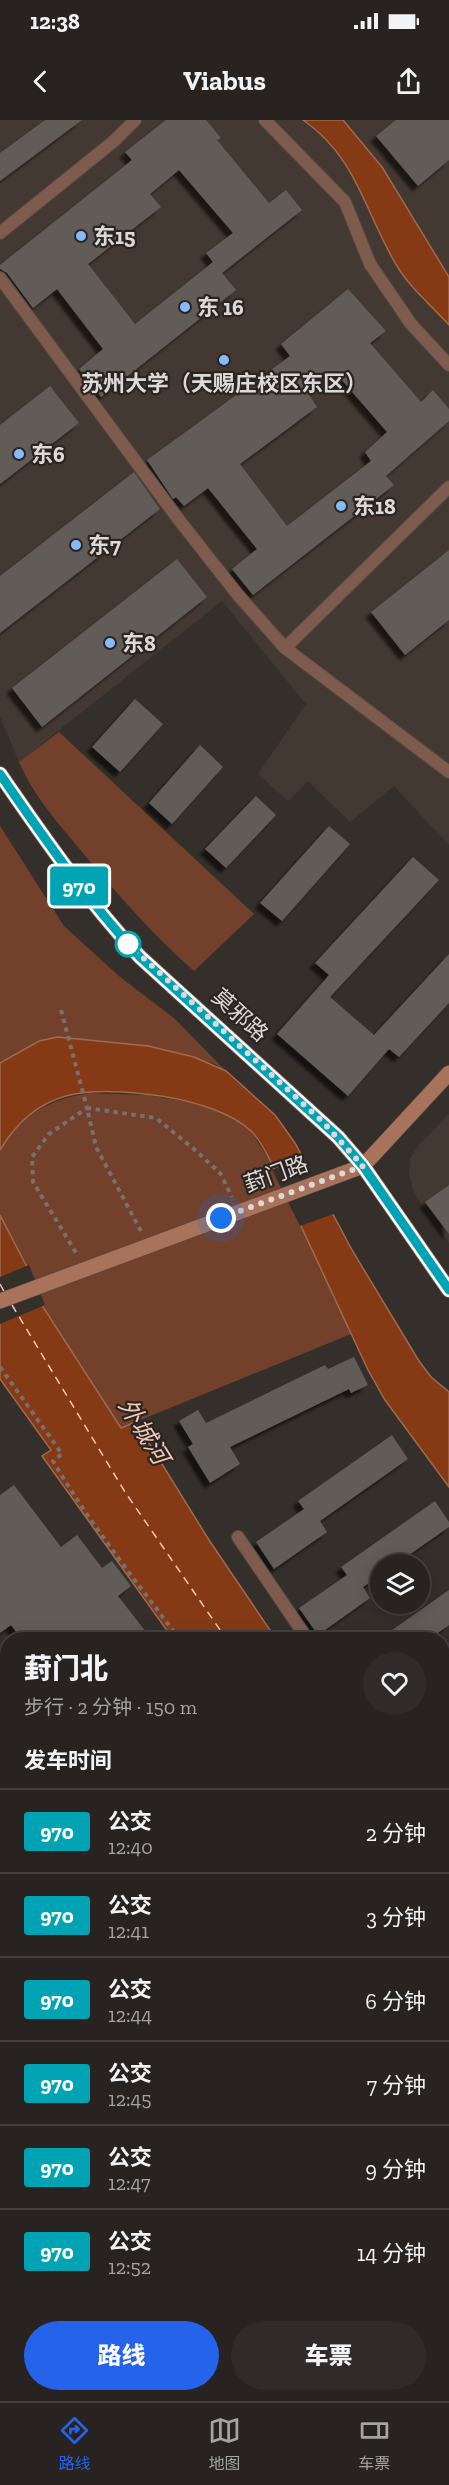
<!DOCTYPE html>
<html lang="zh">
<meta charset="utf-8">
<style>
:root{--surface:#282321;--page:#302b2a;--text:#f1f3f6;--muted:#a5a4a5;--line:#44403f;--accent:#2563eb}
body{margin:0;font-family:"Zilla Slab","Noto Sans SC",serif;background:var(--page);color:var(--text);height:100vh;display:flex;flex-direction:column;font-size:22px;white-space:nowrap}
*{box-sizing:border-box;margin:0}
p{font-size:20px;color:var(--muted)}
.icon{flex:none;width:33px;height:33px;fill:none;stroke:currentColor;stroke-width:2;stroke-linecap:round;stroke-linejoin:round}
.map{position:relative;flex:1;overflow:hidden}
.sheet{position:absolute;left:0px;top:1512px;width:450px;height:770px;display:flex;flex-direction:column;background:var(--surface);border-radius:24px 24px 0 0;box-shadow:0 3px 15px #0003,0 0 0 2px var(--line)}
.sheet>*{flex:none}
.badge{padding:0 12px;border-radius:4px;font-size:21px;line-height:39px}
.buttons{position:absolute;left:370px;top:1434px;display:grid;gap:12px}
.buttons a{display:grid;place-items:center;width:60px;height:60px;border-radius:50%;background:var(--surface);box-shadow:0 3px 15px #0003,0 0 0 2px var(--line);font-size:30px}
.you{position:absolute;width:30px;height:30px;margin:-15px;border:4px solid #fff;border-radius:50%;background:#1a73e8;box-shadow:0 0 0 9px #1a73e833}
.map>.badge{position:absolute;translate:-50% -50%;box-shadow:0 0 0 3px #fff}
h2{padding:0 24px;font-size:22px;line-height:54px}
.round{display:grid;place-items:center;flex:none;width:63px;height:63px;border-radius:32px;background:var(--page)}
.headline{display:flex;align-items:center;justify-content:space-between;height:102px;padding:0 24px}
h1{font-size:28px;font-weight:800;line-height:45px}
.action{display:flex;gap:12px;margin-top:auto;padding:12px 24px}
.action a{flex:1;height:69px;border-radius:36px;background:var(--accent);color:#fff;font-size:24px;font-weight:800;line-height:69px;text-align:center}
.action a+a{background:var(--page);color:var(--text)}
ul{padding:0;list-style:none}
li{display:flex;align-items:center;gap:18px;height:84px;padding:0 24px;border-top:2px solid var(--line)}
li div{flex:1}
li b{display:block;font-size:22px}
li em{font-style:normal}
li .badge{min-width:66px;font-weight:700;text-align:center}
.status{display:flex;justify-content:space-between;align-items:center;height:42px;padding:0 30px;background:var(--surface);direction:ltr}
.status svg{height:16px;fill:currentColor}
header{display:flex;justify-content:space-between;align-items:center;height:78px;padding:0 24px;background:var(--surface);font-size:27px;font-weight:800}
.tabs{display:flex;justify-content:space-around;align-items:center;height:84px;border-top:2px solid var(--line);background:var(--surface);font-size:16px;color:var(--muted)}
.tabs a{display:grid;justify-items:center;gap:3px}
.tabs .active{color:var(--accent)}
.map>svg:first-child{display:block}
.built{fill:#443832}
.green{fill:#72402b}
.water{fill:#853a15;stroke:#9f6a50;stroke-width:1.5}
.pier{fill:#352f2c}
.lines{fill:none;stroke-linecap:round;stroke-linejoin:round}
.ferry{stroke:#f5c8b6;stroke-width:1.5;stroke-dasharray:8 6;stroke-linecap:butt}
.building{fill:#625b58;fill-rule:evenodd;filter:url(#shadow)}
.lane-casing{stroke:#504a48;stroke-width:14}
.secondary-casing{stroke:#504a48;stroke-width:16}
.path{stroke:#76716e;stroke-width:4;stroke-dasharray:4.5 4.5;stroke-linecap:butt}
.lane{stroke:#7e5b4d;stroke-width:12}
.secondary{stroke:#a9725b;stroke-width:15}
.line-casing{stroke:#fff;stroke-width:14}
.line{stroke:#00a3b4;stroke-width:9}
.walk{stroke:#ddd9d8;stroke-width:6;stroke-dasharray:0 10.8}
.poi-dot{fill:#86bbfb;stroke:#2b2522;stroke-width:2}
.stop-dot{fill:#fff;stroke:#00a3b4;stroke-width:3}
.labels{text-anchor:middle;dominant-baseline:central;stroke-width:4.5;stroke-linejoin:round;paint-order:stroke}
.poi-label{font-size:22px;font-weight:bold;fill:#ddd9d8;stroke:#2b2522;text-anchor:start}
.street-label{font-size:22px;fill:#ddd9d8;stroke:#2b2522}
.water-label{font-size:24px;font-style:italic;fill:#f5c8b6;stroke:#2b2522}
</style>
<div class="status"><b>12:38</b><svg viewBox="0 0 49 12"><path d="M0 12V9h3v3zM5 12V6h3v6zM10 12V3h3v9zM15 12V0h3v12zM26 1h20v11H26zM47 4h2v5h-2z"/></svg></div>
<header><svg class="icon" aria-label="back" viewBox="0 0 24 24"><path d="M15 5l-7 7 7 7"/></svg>Viabus<svg class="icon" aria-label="share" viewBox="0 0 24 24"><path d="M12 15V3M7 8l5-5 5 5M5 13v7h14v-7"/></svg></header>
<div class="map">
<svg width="449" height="2281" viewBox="0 0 449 2281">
<defs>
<filter id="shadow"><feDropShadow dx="-5.5" dy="5.5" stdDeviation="1.5" flood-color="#0009"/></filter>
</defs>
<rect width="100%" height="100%" fill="#352f2c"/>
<path class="built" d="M 0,0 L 449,0 L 449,725 L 394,666 L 350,702 L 308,661 L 288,681 L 258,654 L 306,584 L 222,481 L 19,642 L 0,597 Z
M 449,994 L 449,1123 L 422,1086 L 413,1070 L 409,1053 L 410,1038 L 419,1025 Z"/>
<path class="green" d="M 59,612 L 254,794 L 194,851 C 153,815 118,775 83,733 C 59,704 34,677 19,642 Z
M 0,706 L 64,806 L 120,857 L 174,898 L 226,951 L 213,943 L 39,921 L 0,943 Z
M 89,973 L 148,975 L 194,983 L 232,996 L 251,1011 L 273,1046 L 298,1094 L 351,1214 L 121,1308 L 43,1187 L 27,1147 L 0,1095 L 0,1030 C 21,995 50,979 89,973 Z"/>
<path class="water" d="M 303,0 L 343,0 L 382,47 L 449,157 L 449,205 C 432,186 410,168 397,146 C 365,94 358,38 303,0 Z
M 58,917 L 148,926 L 194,937 L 226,951 L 275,995 L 295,1023 L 352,1130 L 419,1241 L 431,1257 L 449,1272 L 449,1367 L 385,1280 L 368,1250 L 273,1046 C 267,1035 261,1020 251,1011 C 216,977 112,964 66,976 C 37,984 15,1005 0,1030 L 0,943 L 39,921 Z
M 0,1095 L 27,1147 L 43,1187 L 121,1308 L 136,1302 L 209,1420 L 276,1519 L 173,1519 L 42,1336 L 51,1330 L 0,1259 Z
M 0,1547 L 7,1552 L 7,1584 L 0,1580 Z
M 442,1764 L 449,1773 L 449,1930 L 442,1920 Z
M 443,2195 L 449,2197 L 449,2240 L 443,2243 Z
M 293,2274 L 375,2274 L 361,2281 L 280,2281 Z"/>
<path class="pier" d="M 307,1037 L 336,1093 L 300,1106 L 272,1050 Z
M 29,1145 L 45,1185 L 0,1204 L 0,1157 Z"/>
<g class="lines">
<path class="ferry" d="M 0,1164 L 5,1173
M 12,1185 L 125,1372 L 227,1520
M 442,1830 L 449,1840"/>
</g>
<path class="building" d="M 45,0 L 82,0 L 0,61 L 0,33 Z
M 166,0 L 206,0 L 221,18 L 217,20 L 269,83 L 286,70 L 302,90 L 222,153 L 236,170 L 101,277 L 79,249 L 103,229 L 57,169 L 33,188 L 7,153 L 0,149 L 0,145 L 132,40 L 125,32 ZM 179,50 L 233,113 L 206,133 L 213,142 L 135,204 L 88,144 L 161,87 L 150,74 Z
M 396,0 L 449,0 L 449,40 L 418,66 L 376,16 Z
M 348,169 L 386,211 L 370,223 L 421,282 L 433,270 L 449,289 L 449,301 L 386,356 L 394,365 L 253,475 L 232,449 L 257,429 L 208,368 L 184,386 L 176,377 L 173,379 L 147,340 L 290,236 L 281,224 ZM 334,251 L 387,312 L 365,332 L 371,341 L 287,406 L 240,344 L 317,287 L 307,272 Z
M 50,266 L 79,303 L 0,364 L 0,305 Z
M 134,352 L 160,389 L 0,513 L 0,456 Z
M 449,430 L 449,500 L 405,535 L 371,492 Z
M 177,439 L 207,477 L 42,607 L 12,568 Z
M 135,579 L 163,604 L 120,652 L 92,627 Z
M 200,625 L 223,647 L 172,704 L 149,683 Z
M 256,676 L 276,695 L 226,748 L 205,729 Z
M 329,706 L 350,724 L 282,801 L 260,783 Z
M 413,737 L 439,760 L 330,877 L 374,915 L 449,834 L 449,883 L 399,937 L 389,929 L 348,976 L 277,914 L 329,855 L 315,843 Z
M 449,1065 L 449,1114 L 425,1082 Z
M 354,1237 L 368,1265 L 351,1273 L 349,1269 L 230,1327 L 240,1344 L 210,1363 L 188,1327 L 193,1324 L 179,1301 L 198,1290 L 206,1303 L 325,1245 L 328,1249 Z
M 392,1315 L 408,1339 L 320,1401 L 327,1412 L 274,1449 L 256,1422 L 304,1389 L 298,1381 Z
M 14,1365 L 61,1427 L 77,1415 L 102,1448 L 112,1441 L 131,1466 L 118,1476 L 146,1512 L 136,1520 L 22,1520 L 11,1505 L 0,1513 L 0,1375 Z
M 435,1381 L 449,1402 L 449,1407 L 396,1444 L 381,1444 L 381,1455 L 363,1467 L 370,1478 L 318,1515 L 299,1488 L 347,1455 L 341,1447 Z
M 449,1470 L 449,1505 L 428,1520 L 378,1520 Z"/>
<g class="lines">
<g class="lane-casing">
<path id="lane" d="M 265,0 L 345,82 L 370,144 L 411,204 L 449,245
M 0,113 L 114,21 L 135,0
M 0,158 L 179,400 L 238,475 L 285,528 L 449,652
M 285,528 L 449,367
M 238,1417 L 308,1520
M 442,1713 L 449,1721
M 0,1902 L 8,1913
M 245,2274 L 249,2281"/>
</g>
<g class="secondary-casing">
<path id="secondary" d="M 0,654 C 44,718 87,780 140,837 L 338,1017 L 363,1046 L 449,1170
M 0,1181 L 363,1046 L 449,953"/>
</g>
<path class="path" d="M 61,890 L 87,988 L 49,1014 L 32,1037 L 33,1062 L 78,1136
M 141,1111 L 96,1027 L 87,988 L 156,998 L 195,1030 L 220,1053 L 232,1077
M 0,1247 L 62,1334 L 53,1341 C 90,1404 136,1461 180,1520
M 442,1914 L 449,1924"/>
<use href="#lane" class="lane"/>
<use href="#secondary" class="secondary"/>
</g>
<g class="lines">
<g class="line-casing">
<path id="line" d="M 0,654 C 44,718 87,780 140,837 L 338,1017 L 363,1046 L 449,1170"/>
</g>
<use href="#line" class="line"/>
<path class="walk" d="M 128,824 L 322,1001 L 363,1046 L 221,1098"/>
</g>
<g class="poi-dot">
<circle cx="81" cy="116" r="6"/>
<circle cx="185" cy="187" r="6"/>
<circle cx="224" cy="240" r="6"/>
<circle cx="19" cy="334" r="6"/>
<circle cx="341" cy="386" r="6"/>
<circle cx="76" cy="425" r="6"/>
<circle cx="110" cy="523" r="6"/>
</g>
<circle class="stop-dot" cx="128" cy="824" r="12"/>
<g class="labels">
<g class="poi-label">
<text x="93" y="116">东15</text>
<text x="197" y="187">东 16</text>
<text x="224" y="263" text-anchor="middle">苏州大学（天赐庄校区东区）</text>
<text x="31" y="334">东6</text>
<text x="353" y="386">东18</text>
<text x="88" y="425">东7</text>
<text x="122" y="523">东8</text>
</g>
<g class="street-label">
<text transform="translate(240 895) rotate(42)">莫邪路</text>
<text transform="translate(276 1054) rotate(-20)">葑门路</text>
</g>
<g class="water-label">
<text transform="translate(144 1311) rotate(58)">外城河</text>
</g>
</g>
</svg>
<div class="buttons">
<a><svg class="icon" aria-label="layers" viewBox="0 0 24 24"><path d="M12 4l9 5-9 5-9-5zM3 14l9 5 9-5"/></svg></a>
</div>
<div class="you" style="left:221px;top:1098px"></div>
<b class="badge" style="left:79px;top:766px;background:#00a3b4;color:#fff">970</b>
<section class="sheet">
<div class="headline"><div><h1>葑门北</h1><p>步行 · 2 分钟 · 150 m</p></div><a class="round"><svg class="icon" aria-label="heart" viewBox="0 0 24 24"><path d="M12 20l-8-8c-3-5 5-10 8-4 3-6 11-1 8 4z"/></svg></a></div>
<h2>发车时间</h2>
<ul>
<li><span class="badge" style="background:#00a3b4;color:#fff">970</span><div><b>公交</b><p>12:40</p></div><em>2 分钟</em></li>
<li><span class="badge" style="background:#00a3b4;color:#fff">970</span><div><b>公交</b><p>12:41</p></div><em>3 分钟</em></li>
<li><span class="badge" style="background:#00a3b4;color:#fff">970</span><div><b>公交</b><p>12:44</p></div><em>6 分钟</em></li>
<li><span class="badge" style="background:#00a3b4;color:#fff">970</span><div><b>公交</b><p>12:45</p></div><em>7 分钟</em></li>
<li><span class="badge" style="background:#00a3b4;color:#fff">970</span><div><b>公交</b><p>12:47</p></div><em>9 分钟</em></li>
<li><span class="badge" style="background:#00a3b4;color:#fff">970</span><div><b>公交</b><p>12:52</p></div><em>14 分钟</em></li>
</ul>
<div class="action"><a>路线</a><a>车票</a></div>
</section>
</div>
<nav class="tabs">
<a class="active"><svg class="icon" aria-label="directions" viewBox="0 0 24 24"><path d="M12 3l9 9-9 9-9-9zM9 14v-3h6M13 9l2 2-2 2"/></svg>路线</a>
<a><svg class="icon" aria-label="map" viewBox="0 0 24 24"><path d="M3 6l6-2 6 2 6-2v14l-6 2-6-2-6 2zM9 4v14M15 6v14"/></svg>地图</a>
<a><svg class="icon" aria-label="tickets" viewBox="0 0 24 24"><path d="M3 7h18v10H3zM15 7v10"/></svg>车票</a>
</nav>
